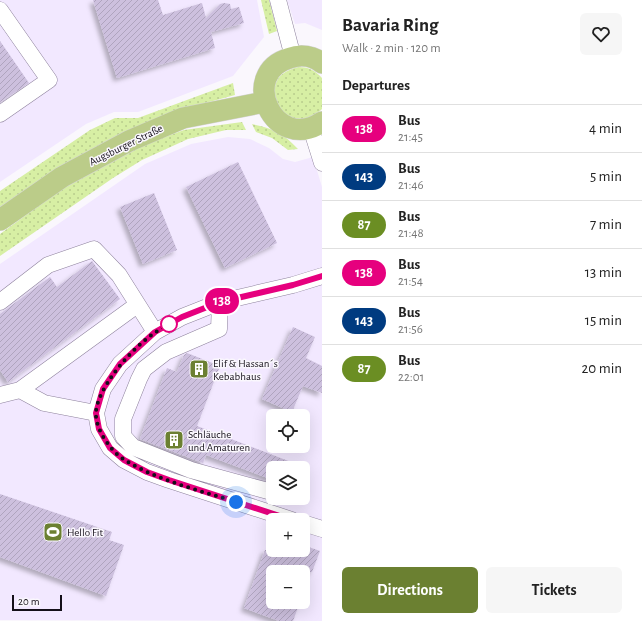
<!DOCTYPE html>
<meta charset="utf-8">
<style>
:root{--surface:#fff;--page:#f6f6f6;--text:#222;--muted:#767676;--line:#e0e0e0;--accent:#6b8031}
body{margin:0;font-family:"Alegreya Sans",sans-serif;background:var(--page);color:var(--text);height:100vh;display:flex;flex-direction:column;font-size:15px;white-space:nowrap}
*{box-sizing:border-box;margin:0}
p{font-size:13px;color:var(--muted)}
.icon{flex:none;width:22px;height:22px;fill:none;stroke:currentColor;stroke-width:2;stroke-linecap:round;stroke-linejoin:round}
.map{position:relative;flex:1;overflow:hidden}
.details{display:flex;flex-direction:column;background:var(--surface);width:320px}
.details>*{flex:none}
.badge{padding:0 8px;border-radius:13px;font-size:14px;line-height:26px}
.controls{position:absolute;left:266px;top:409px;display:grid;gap:8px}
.controls a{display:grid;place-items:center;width:44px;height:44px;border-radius:6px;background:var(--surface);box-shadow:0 4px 16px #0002;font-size:20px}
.scale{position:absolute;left:12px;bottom:10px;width:50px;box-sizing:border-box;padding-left:4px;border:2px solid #140f19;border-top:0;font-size:11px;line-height:14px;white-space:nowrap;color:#140f19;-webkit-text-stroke:3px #faf7fd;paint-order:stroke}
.you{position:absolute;width:20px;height:20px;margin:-10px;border:3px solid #fff;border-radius:50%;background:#1a73e8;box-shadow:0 0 0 6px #1a73e833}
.map>.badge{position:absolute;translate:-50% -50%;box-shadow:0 0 0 2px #fff}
h2{padding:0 20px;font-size:15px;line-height:36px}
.round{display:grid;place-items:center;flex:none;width:42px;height:42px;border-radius:6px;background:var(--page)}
.headline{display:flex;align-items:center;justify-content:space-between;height:68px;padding:0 20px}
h1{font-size:19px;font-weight:600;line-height:30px}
.action{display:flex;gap:8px;margin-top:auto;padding:8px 20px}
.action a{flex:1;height:46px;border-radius:6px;background:var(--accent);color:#fff;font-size:16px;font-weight:600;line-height:46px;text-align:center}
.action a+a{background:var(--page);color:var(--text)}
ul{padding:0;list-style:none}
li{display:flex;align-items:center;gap:12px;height:48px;padding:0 20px;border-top:1px solid var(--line)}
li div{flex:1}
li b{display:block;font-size:15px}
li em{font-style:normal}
li .badge{min-width:44px;font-weight:700;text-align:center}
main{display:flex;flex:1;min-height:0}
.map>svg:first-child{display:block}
.built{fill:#f2e8ff;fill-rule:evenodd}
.grass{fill:url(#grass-dots)}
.building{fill:url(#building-hatch);filter:url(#shadow)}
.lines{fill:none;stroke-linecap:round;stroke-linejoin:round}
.minor-casing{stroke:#8e829d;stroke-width:17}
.major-casing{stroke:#d5d4d6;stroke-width:22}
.minor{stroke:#fff;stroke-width:16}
.major{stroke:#bbcc89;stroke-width:21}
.line-casing{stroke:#fff;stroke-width:9}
.line{stroke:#e6007e;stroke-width:6}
.walk{stroke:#140f19;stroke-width:4;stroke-dasharray:0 7.2}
.stop-dot{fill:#fff;stroke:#e6007e;stroke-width:2}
.labels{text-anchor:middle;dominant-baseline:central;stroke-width:3;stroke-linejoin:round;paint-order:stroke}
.street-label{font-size:11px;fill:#140f19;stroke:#faf7fd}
.poi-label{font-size:11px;fill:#140f19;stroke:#faf7fd;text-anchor:start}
</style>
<main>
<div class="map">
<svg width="322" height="621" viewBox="0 0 322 621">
<defs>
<pattern id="grass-dots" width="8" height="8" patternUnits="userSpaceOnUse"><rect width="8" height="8" fill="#d7efa4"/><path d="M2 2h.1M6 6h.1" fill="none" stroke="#b8cc8d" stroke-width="1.8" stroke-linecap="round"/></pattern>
<pattern id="building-hatch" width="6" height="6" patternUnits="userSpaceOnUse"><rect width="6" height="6" fill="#cdc0de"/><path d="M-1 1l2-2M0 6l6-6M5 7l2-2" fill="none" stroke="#afa4be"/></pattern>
<filter id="shadow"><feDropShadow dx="-3.5" dy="3.5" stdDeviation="2" flood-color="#0004"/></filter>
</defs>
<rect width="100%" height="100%" fill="#faf7fd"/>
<path class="built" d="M 0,0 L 257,0 L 264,37 L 233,76 L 138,112 L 114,112 L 86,124 L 0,182 Z
M 287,0 L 322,0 L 322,30 L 305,23 L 295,24 Z
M 228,137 L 250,139 L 269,148 L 283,159 L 295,162 L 313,157 L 322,187 L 322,621 L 0,620 L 0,264 L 145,164 L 191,144 ZM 273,416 L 303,416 L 303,446 L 273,446 ZM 273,468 L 303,468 L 303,498 L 273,498 ZM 273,520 L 303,520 L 303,550 L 273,550 ZM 273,572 L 303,572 L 303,602 L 273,602 Z"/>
<path class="grass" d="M 261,0 L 269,0 L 277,31 L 269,34 Z
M 298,67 C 308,67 315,70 322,78 L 322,109 C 312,120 296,123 284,113 C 282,111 278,109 277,107 C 276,105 276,100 275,98 C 272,80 282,71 298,67 Z
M 233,83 L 235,95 L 180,110 L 0,211 L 0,191 L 90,130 L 115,118 L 138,118 Z
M 242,122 L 246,130 L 226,130 L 188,139 L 142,160 L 113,178 L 0,256 L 0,234 L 67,185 L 131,149 L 184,130 Z
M 252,124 C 275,129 283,133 298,149 L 288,150 L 272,138 L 256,132 Z"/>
<path class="building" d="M 93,0 L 158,0 L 163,15 L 202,3 L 206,18 L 220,4 L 224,3 L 230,4 L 231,9 L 239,7 L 244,23 L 211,32 L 215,48 L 117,78 Z
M 0,41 L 29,83 L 0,102 Z
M 238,162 L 277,243 L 225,268 L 186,187 Z
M 154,193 L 177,250 L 143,264 L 120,207 Z
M 92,261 L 120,299 L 8,382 L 0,370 L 0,314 L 50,277 L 57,287 Z
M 293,327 L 315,337 L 306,358 L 322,366 L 322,393 L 303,386 L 292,412 L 262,399 Z
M 187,353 L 220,366 L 197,426 L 304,467 L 304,468 L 273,468 L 273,480 L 206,455 L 203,463 L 140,439 L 167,368 L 177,372 L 184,355 Z
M 0,494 L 112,532 L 109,540 L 124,545 L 106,596 L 0,557 Z
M 303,545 L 320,551 L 312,572 L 273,572 L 273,602 L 300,602 L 293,621 L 279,621 L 244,608 L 265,550 L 303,550 Z"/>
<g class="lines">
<g class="minor-casing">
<path id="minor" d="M 278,0 L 293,57
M 0,10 L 49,80 L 0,114
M 311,128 L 322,163
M 0,302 L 48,265 L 94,249 L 119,275 L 155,332
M 220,302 L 219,329 L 166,352 L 144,369 L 139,379 L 123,419 L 123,436 L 133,447 L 191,470 L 268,491
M 20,390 L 44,403 L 96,413
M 0,395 L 20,390 L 137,305
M 292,520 L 169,480 L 147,472 L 124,460 L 110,448 L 99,429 L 96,413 L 103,389 L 120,364 L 155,332 L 182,317 L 220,302 L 293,285 L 322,276
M 303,523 L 322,529"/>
</g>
<g class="major-casing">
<path id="major" d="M 322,63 C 313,56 301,54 290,58 C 237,73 274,154 322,122
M 0,220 L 62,177 L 129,141 L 183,118 L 265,102"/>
</g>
<use href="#minor" class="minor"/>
<use href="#major" class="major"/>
</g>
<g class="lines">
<g class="line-casing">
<path id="line" d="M 292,520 L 169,480 L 147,472 L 124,460 L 110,448 L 99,429 L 96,413 L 103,389 L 120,364 L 155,332 L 182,317 L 220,302 L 293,285 L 322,276"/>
</g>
<use href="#line" class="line"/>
<path class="walk" d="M 169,324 C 146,336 124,358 110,379 C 104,388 96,402 96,413 C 95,429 111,452 125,460 C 158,481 199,490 236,502"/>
</g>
<defs>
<g id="building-square" transform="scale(1)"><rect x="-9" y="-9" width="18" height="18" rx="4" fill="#6b8031" stroke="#faf7fd"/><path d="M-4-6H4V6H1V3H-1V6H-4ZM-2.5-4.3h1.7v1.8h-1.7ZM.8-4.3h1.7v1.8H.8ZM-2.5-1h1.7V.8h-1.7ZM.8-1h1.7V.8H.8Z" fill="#fff"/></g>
<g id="stadium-square" transform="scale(1)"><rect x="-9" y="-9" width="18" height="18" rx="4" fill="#6b8031" stroke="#faf7fd"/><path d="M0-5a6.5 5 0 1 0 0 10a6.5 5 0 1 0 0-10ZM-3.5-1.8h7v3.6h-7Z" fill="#fff"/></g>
</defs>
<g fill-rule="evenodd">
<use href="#building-square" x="199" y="369"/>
<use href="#building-square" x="174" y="440"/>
<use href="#stadium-square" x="53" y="532"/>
</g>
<circle class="stop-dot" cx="169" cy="324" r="8"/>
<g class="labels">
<g class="street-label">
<text transform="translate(126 145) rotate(-26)">Augsburger Straße</text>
</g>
<g class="poi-label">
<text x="213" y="363">Elif &amp; Hassan´s<tspan x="213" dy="13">Kebabhaus</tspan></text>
<text x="188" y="434">Schläuche<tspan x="188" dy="13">und Amaturen</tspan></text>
<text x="67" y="532">Hello Fit</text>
</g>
</g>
</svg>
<div class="controls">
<a><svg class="icon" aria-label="locate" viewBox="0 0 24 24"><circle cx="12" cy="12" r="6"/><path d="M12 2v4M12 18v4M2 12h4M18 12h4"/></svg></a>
<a><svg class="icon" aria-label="layers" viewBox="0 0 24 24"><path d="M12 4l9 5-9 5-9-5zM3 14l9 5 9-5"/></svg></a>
<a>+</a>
<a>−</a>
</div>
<div class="scale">20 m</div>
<div class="you" style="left:236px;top:502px"></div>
<b class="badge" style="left:222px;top:301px;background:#e6007e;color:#fff">138</b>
</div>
<section class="details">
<div class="headline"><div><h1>Bavaria Ring</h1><p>Walk · 2 min · 120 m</p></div><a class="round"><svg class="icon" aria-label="heart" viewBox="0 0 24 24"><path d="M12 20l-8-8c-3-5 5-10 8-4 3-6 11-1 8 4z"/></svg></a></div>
<h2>Departures</h2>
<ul>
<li><span class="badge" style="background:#e6007e;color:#fff">138</span><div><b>Bus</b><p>21:45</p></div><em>4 min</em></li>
<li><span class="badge" style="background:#003b80;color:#fff">143</span><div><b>Bus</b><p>21:46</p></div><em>5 min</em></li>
<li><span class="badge" style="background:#6b8e23;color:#fff">87</span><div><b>Bus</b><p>21:48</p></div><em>7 min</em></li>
<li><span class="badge" style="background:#e6007e;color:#fff">138</span><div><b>Bus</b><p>21:54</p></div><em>13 min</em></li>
<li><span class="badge" style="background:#003b80;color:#fff">143</span><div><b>Bus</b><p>21:56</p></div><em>15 min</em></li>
<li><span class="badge" style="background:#6b8e23;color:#fff">87</span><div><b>Bus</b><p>22:01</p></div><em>20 min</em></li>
</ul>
<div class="action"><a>Directions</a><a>Tickets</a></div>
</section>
</main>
